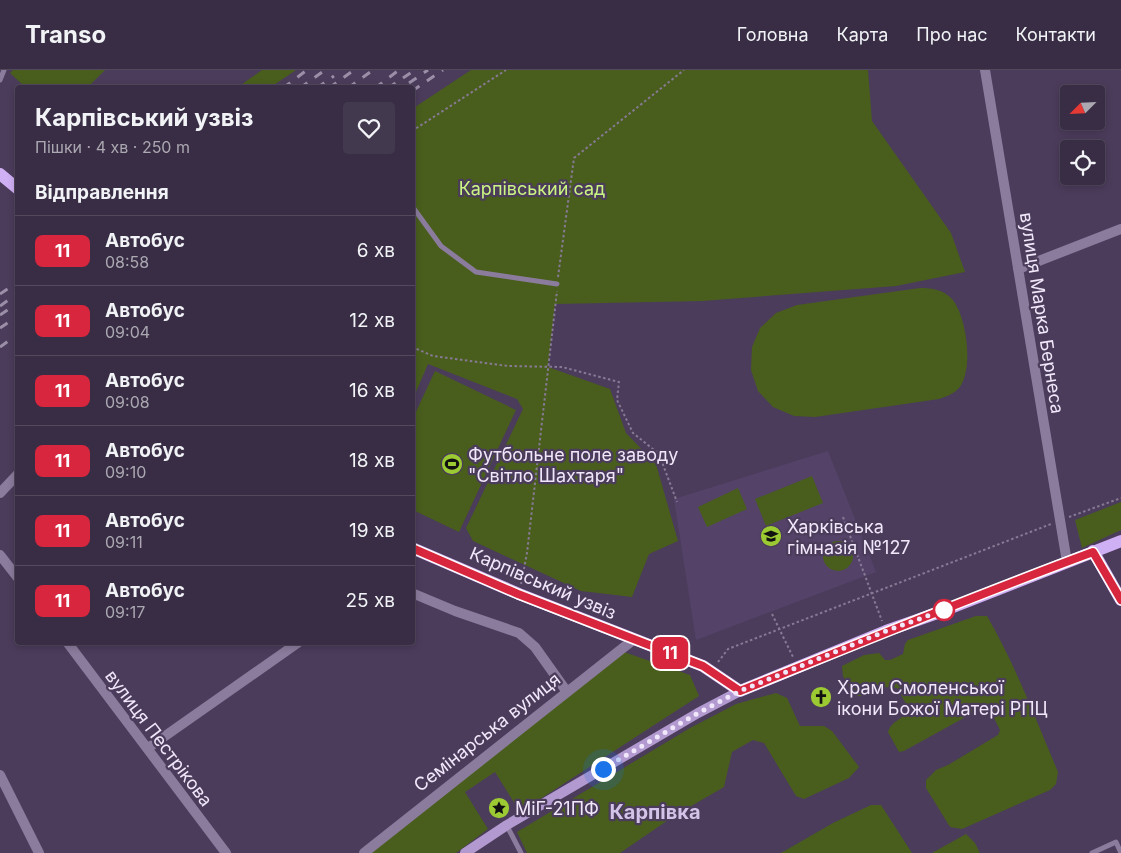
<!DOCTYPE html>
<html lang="uk">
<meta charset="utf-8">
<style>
:root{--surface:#382d44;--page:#43394f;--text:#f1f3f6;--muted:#aba8b2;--line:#52495d}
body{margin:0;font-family:Inter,sans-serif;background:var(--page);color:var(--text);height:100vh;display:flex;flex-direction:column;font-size:19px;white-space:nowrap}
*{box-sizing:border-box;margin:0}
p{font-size:16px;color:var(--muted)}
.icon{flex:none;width:28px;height:28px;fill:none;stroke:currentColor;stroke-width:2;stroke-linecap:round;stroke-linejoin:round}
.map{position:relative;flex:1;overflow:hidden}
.drawer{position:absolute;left:15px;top:15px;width:400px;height:560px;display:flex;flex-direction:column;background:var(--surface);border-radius:5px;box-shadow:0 2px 8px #0003,0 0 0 1px var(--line)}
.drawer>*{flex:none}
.badge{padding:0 10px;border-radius:8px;font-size:18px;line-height:32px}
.needle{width:32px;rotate:246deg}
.tools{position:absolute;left:1060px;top:15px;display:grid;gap:10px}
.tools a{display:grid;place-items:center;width:45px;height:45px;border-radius:5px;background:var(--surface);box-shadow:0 2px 8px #0003,0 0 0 1px var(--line);font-size:25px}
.you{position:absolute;width:25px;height:25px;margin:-12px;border:4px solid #fff;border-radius:50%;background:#1a73e8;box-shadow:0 0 0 8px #1a73e833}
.map>.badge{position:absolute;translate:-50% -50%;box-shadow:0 0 0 2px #fff}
h2{padding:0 20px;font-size:19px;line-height:45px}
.round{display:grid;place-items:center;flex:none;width:52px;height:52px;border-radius:5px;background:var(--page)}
.head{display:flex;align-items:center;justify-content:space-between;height:85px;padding:0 20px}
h1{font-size:24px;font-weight:700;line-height:38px}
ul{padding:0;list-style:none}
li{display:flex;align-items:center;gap:15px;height:70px;padding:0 20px;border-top:1px solid var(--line)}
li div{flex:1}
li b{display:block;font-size:19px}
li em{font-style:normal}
li .badge{min-width:55px;font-weight:700;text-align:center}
header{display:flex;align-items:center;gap:30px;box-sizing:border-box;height:70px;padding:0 25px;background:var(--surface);border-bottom:1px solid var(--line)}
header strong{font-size:24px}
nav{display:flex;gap:28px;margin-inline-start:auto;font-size:18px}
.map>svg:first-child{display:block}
.built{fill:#544268}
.green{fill:#495e1d}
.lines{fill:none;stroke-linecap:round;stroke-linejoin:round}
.path{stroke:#877a95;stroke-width:2;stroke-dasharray:2.5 2.5;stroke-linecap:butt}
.service{stroke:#8b7b9d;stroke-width:5}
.minor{stroke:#8b7b9d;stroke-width:10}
.secondary{stroke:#b299cf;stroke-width:10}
.primary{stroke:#d0b0f5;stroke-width:12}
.rail{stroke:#9b8fa8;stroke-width:3;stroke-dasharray:9 9;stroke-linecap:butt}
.line-casing{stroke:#fff;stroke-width:11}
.line{stroke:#d7263d;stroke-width:8}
.walk{stroke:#f0e7fa;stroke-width:5;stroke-dasharray:0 9}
.stop-dot{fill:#fff;stroke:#d7263d;stroke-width:2.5}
.labels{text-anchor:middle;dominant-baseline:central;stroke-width:4.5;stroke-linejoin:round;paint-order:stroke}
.park-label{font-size:18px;fill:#cbf582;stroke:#4b3c5b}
.street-label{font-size:18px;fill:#f0e7fa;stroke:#4b3c5b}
.poi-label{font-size:18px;fill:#f0e7fa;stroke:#4b3c5b;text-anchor:start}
.quarter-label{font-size:20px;font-weight:bold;fill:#d4c3e9;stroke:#4b3c5b}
</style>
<header>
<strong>Transo</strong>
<nav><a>Головна</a><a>Карта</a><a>Про нас</a><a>Контакти</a></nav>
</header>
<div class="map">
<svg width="1121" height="783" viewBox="0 0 1121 783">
<rect width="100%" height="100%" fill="#4b3c5b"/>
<path class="built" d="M 828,381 L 876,502 L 696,570 L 674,429 Z"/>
<path class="green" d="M 13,0 L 105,0 L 88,17 L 26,18 L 10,3 Z
M 262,0 L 296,0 L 271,17 L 238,17 Z
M 471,0 L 868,0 L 872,51 L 951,163 L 965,202 L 896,216 L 702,231 L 555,234 L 548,297 L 610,319 L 626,363 L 656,394 L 678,471 L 649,484 L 632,527 L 581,521 L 473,471 L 466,458 L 523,339 L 517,329 L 428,294 L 413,329 L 412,39 Z
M 920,218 C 932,218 944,220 952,229 C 967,246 974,300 959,318 C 954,324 945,327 939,329 L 815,347 L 794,346 L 773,337 L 758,321 L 751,300 L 752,277 L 760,258 L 776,243 L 797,235 Z
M 435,301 L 516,340 L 459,462 L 413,440 L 413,348 Z
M 812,406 L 823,433 L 766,456 L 755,429 Z
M 738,418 L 747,439 L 707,457 L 698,437 Z
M 1121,432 L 1121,460 L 1082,478 L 1075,450 Z
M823 486a15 15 0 1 1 30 0a15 15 0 1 1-30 0Z
M 976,546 L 987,546 C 1016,596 1036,650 1058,702 L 1056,714 L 1050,720 L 962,759 L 950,757 L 926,718 L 926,710 L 936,700 L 948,695 L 998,665 L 1000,660 L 994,648 L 986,638 L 980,639 L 904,681 L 899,682 L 888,662 C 892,650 903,650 909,639 L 897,618 L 882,617 L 864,626 L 853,626 L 843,606 L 842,596 L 864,585 L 879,583 L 885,590 L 890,590 L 903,584 L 905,574 L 908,570 Z
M 624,582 L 690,605 L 699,626 L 520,742 L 495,702 L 465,722 L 488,759 L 456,783 L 369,783 Z
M 776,623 L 787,628 L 800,656 L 824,656 L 832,661 L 859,697 L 849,708 L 804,729 L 796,726 L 764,673 L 753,670 L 732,682 L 724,717 L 674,746 L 620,783 L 527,783 L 517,762 L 690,658 L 736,634 Z
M 871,735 L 881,735 L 912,783 L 781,783 L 833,753 Z
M 966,764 L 975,773 L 980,783 L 932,783 Z"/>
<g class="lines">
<path class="path" d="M 412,61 L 506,0
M 558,207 L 574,88 L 684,0
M 412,277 L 433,286 L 508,296 L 562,297 L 619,312 L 617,330 L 633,363 L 659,384 L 677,432
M 843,447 L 882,551
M 1069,447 L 1121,428
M 521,514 L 527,483 L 557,221
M 772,544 L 793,587
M 718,592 L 728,579 L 1051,454"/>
<path class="service" d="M 0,10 L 4,0
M 412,136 L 441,176 L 476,202 L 557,214
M 507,756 L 521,783
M 1092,783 L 1116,772 L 1121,783"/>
<path class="minor" d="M 985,0 L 1067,492
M 1018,199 L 1121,159
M 0,423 L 18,404
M 0,485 L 18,508
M 412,523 L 455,541 L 519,563 L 535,577 L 567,622
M 67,572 L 226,783
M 148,678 L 299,572
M 0,705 L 39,783
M 364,783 L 633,570"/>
<path class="secondary" d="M 465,783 L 507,755 L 698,643 L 740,621"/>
<path class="primary" d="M 0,104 L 18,119
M 412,478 L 519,524 L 703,596 L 740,621 L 886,561 L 943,541 L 1121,471
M 1093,481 L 1121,530"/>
<path class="rail" d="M 409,13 L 428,0
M 283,18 L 307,0
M 300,18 L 325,0
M 317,18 L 334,6
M 329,18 L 354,0
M 348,18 L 373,0
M 375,18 L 399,0
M 388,18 L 415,0
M 412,21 L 443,0
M 0,224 L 18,212
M 0,236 L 18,223
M 0,245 L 18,233
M 0,258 L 18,246
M 0,277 L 18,264"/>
</g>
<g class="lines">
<g class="line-casing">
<path id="line" d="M 412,478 L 518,524 L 703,596 L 740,621 C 857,574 974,526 1093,482 L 1121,530"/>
</g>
<use href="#line" class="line"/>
<path class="walk" d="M 603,699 L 698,643 L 740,621 L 886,561 L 944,540"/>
</g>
<defs>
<g id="stadium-disc" transform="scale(1.125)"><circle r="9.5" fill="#9cca32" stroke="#4b3c5b"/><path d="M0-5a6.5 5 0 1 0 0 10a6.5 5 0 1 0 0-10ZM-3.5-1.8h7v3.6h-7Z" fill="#111"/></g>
<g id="school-disc" transform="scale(1.125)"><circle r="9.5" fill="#9cca32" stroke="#4b3c5b"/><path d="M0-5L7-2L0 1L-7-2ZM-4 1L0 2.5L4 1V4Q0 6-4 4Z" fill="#111"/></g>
<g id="church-disc" transform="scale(1.125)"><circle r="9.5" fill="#9cca32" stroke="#4b3c5b"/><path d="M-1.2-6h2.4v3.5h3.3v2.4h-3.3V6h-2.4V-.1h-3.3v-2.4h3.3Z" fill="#111"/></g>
<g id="sight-disc" transform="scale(1.125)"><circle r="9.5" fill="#9cca32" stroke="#4b3c5b"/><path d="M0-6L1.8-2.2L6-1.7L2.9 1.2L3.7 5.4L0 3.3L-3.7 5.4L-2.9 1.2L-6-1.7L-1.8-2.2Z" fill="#111"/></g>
</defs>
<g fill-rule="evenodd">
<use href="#stadium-disc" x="452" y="394"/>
<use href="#school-disc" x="771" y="466"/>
<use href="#church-disc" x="821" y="627"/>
<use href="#sight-disc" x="499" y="738"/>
</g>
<circle class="stop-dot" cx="944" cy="540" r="10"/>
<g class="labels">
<g class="park-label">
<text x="532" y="118">Карпівський сад</text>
</g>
<g class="street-label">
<text transform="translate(1042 243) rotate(81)">вулиця Марка Бернеса</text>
<text transform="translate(543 513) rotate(23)">Карпівський узвіз</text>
<text transform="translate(487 662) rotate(-38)">Семінарська вулиця</text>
<text transform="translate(159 668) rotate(53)">вулиця Пестрікова</text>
</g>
<g class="poi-label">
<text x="468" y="384">Футбольне поле заводу<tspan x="468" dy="21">"Світло Шахтаря"</tspan></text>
<text x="787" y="456">Харківська<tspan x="787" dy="21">гімназія №127</tspan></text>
<text x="837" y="617">Храм Смоленської<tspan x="837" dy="21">ікони Божої Матері РПЦ</tspan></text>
<text x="515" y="738">МіГ-21ПФ</text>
</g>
<g class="quarter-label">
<text x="655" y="742">Карпівка</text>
</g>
</g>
</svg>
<div class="tools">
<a><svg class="needle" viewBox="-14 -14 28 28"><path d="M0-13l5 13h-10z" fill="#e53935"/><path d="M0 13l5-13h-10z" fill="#aba8b2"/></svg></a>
<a><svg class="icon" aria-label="locate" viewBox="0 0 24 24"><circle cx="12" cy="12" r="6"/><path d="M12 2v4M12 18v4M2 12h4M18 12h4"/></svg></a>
</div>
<div class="you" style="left:603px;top:699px"></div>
<b class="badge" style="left:670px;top:583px;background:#d7263d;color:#fff">11</b>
<section class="drawer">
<div class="head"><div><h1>Карпівський узвіз</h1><p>Пішки · 4 хв · 250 m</p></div><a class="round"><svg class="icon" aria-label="heart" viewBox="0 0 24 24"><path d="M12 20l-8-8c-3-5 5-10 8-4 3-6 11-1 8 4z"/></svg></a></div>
<h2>Відправлення</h2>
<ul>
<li><span class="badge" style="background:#d7263d;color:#fff">11</span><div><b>Автобус</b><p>08:58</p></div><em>6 хв</em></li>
<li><span class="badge" style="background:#d7263d;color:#fff">11</span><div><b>Автобус</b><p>09:04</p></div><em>12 хв</em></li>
<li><span class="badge" style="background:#d7263d;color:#fff">11</span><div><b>Автобус</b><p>09:08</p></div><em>16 хв</em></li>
<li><span class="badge" style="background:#d7263d;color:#fff">11</span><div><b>Автобус</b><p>09:10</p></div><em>18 хв</em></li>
<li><span class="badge" style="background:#d7263d;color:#fff">11</span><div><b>Автобус</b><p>09:11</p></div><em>19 хв</em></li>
<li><span class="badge" style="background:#d7263d;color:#fff">11</span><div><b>Автобус</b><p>09:17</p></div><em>25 хв</em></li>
</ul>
</section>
</div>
